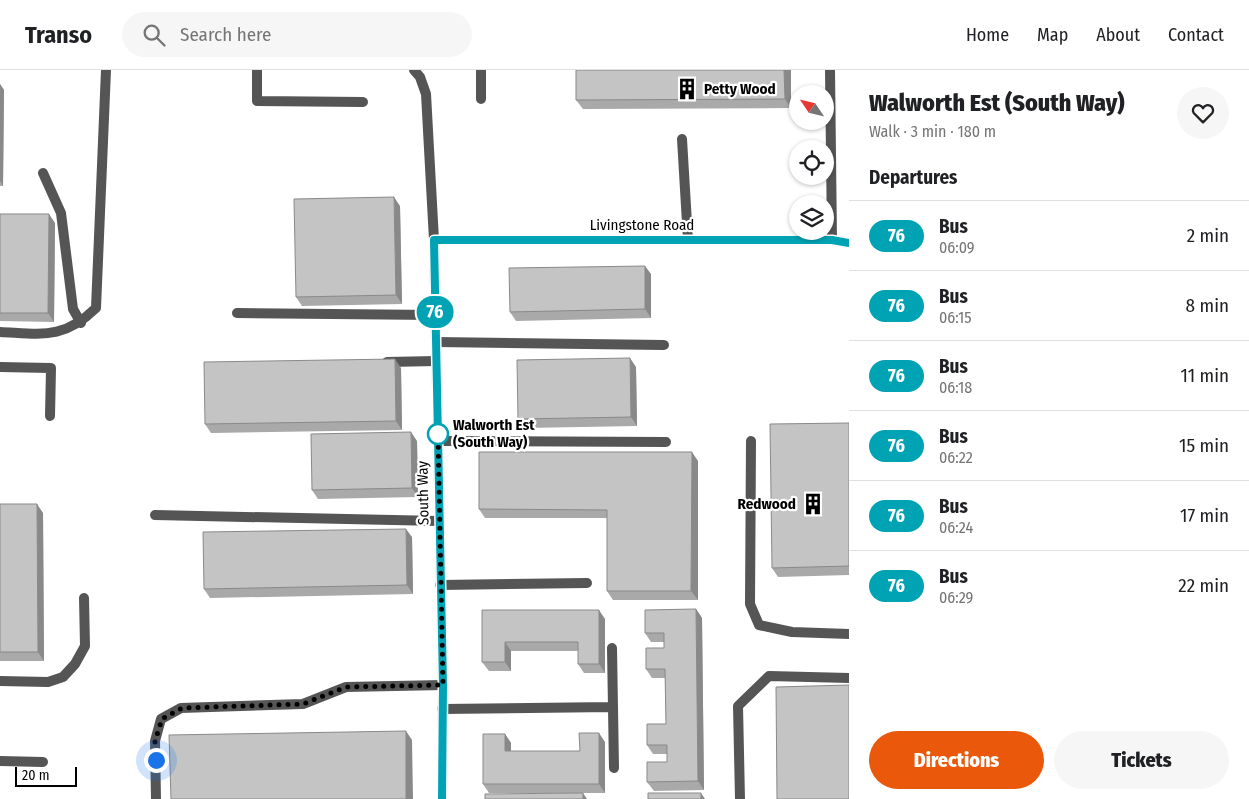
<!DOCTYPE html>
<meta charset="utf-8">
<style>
:root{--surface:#fff;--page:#f6f6f6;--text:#202124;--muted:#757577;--line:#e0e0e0;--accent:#ea580c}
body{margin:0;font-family:"Fira Sans Condensed",sans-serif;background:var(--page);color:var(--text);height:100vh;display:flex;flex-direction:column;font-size:19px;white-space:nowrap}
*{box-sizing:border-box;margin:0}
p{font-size:16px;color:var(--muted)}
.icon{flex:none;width:28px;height:28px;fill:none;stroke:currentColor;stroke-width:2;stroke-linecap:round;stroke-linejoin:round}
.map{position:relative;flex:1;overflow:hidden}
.side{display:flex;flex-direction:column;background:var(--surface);width:400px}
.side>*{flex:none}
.badge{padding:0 10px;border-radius:16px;font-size:18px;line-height:32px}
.needle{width:32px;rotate:305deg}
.fabs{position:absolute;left:789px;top:15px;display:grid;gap:10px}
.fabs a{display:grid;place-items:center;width:45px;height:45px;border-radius:50%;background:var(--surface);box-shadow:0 1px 4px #0004;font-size:25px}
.scale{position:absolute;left:15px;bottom:12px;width:62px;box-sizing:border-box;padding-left:5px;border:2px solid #000;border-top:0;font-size:14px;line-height:18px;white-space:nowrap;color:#000;-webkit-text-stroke:4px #fff;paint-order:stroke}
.you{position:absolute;width:25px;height:25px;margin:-12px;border:4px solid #fff;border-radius:50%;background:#1a73e8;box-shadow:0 0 0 8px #1a73e833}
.map>.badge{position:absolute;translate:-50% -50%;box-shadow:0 0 0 2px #fff}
h2{padding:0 20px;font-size:19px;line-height:45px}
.round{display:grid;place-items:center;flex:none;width:52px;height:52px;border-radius:26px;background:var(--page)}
.headline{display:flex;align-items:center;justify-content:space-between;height:85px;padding:0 20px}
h1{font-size:24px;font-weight:800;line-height:38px}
.action{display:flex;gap:10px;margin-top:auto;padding:10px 20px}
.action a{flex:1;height:58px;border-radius:30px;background:var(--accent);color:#fff;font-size:20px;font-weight:800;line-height:58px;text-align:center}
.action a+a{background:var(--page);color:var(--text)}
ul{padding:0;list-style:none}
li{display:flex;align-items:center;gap:15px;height:70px;padding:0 20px;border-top:1px solid var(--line)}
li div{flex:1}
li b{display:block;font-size:19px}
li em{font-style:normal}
li .badge{min-width:55px;font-weight:700;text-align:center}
header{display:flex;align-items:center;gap:30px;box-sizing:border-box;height:70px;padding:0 25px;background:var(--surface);border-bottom:1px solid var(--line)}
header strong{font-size:24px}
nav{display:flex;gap:28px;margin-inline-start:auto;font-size:18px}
.search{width:350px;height:45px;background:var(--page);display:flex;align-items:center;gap:12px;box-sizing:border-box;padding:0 18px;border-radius:28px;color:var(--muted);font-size:19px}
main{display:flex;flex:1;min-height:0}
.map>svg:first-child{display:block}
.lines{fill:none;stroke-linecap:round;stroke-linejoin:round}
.lane{stroke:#555;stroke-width:10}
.street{stroke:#555;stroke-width:10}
.wall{fill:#a9a9a9}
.shaded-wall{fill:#898989}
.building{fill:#c4c4c4;stroke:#898989}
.line-casing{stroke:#fff;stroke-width:11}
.line{stroke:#00a3b4;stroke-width:8}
.walk{stroke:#000;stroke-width:5;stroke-dasharray:0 9}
.stop-dot{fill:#fff;stroke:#00a3b4;stroke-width:2.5}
.labels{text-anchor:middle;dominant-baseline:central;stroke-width:4.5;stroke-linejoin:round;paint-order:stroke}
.poi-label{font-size:15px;font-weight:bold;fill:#000;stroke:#fff;text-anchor:start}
.street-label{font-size:15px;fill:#000;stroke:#fff}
.stop-label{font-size:15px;font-weight:bold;fill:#000;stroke:#fff;text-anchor:start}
</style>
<header>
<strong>Transo</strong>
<div class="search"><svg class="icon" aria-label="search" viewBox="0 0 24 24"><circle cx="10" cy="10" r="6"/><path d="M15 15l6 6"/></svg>Search here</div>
<nav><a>Home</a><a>Map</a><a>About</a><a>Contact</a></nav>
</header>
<main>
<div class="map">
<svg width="849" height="729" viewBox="0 0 849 729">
<rect width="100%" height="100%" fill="#fff"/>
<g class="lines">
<path class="lane" d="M 257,0 L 257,31 L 363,32
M 481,29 L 481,0
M 682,69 L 688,170
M 43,103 L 61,143 L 73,239 L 81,253
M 237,243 L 435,245
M 0,262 C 42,264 63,270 96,238 L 106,0
M 436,272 L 664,275
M 387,292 L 436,291
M 0,297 L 51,298 L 50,346
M 438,371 L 666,372
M 751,371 L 750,534 L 759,555 L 792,562 L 849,564
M 155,445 L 439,451
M 440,515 L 587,513
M 612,578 L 614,698
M 0,611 L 48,612 L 63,607 L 75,594 L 85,576 L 84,528
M 442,639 L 612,637
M 0,691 L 43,692
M 156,729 L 155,671 L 161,649 L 181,638 L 303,634 L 346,617 L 443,615
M 740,729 L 738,636 L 769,606 L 849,608"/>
<path class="street" d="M 414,0 L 420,7 L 426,24 L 434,170 L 443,615 L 442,729
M 830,0 L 832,170
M 434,170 L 832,170 L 849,173"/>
</g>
<path class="wall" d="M 791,0 L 791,38 L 583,39 L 576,30 Z
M 0,14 L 4,20 L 3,116 L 0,116 Z
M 400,136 L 402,234 L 302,236 L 296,227 Z
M 0,144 L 55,153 L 54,252 L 0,251 Z
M 651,204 L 651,248 L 516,251 L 510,242 Z
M 636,297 L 637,356 L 525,358 L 518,349 Z
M 401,298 L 402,360 L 211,363 L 205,354 Z
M 849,353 L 849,505 L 778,507 L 772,498 Z
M 417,371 L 418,427 L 318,429 L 312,420 Z
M 698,391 L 698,530 L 613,530 L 607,521 L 607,448 L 485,448 L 479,439 Z
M 0,434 L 43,443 L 44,591 L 0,591 Z
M 412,467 L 413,524 L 210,528 L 204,519 Z
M 696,539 L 702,548 L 704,720 L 654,721 L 647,712 L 667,692 L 667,684 L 653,684 L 647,675 L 666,654 L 665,608 L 652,608 L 646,599 L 664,578 L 664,572 L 651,572 L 645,563 Z
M 482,540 L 605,549 L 605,603 L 584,603 L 578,594 L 578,581 L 511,581 L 511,601 L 489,601 L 482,592 Z
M 505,664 L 511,673 L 511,681 L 580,681 L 605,672 L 605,723 L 489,723 L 483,714 Z"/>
<path class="shaded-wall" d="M 784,0 L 791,0 L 791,38 L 785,29 Z
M 0,14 L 4,20 L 3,116 L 0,111 Z
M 394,127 L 400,136 L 402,234 L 396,225 Z
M 49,144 L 55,153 L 54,252 L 48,243 Z
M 645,196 L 651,204 L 651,248 L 645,239 Z
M 630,288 L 636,297 L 637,356 L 631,347 Z
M 395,289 L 401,298 L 402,360 L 396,351 Z
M 411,362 L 417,371 L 418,427 L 412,418 Z
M 692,382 L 698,391 L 698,530 L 691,521 Z
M 37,434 L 43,443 L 44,591 L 38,582 Z
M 406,459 L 412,467 L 413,524 L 407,515 Z
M 696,539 L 702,548 L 704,720 L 698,711 Z
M 599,540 L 605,549 L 605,603 L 599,594 Z
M 505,572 L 511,581 L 511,601 L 505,592 Z
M 406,661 L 412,670 L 413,729 L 406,729 Z
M 599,663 L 605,672 L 605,723 L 599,714 Z
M 505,664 L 511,673 L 511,690 L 505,681 Z
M 583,723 L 587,729 L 583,729 Z
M 701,723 L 705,729 L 701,729 Z"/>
<path class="building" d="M 576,0 L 784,0 L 785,29 L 576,30 Z
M 394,127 L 396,225 L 296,227 L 294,129 Z
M 0,144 L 49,144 L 48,243 L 0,243 Z
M 645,196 L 645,239 L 510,242 L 509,198 Z
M 630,288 L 631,347 L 518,349 L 517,290 Z
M 395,289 L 396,351 L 205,354 L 204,292 Z
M 849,353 L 849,496 L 772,498 L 770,354 Z
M 411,362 L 412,418 L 312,420 L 311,364 Z
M 479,382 L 692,382 L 691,521 L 607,521 L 607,440 L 479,439 Z
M 0,434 L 37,434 L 38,582 L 0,582 Z
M 406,459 L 407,515 L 204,519 L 203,462 Z
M 696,539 L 698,711 L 647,712 L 647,692 L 667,692 L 667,675 L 647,675 L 647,654 L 666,654 L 665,599 L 646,599 L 646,578 L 664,578 L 664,563 L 645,563 L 645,540 Z
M 482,540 L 599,540 L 599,594 L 578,594 L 578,572 L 505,572 L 505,592 L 482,592 Z
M 849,615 L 849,729 L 777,729 L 776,617 Z
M 406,661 L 406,729 L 171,729 L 169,665 Z
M 579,663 L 599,663 L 599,714 L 483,714 L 483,664 L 505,664 L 505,681 L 580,681 Z
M 583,723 L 583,729 L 485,729 L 485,724 Z
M 648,723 L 701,723 L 701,729 L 648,729 Z"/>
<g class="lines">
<g class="line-casing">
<path id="line" d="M 442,729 L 443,615 L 434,170 L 832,170 L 849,173"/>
</g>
<use href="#line" class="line"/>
<path class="walk" d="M 156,690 L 155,671 L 162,649 L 182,638 L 303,634 L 346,617 L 443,615 L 438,364"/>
</g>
<defs>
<g id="building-bare" transform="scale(1.725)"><path d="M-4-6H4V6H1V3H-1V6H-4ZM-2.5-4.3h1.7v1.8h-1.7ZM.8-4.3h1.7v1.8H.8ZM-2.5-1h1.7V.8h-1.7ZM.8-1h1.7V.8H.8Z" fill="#000" stroke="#fff" stroke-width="2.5" paint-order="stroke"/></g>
</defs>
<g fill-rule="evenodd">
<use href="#building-bare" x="687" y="19"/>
<use href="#building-bare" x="813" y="434"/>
</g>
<circle class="stop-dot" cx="438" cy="364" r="10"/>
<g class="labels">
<g class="poi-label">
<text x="704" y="19">Petty Wood</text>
<text x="796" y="434" text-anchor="end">Redwood</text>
</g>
<g class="street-label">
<text x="642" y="155">Livingstone Road</text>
<text transform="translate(423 423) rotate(-91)">South Way</text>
</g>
<g class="stop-label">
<text x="453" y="355">Walworth Est<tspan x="453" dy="17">(South Way)</tspan></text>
</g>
</g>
</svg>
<div class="fabs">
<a><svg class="needle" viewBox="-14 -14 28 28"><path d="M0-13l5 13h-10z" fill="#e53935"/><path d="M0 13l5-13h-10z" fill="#757577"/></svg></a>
<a><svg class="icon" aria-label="locate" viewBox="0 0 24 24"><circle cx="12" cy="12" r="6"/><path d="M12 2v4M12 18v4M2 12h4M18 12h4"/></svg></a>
<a><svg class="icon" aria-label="layers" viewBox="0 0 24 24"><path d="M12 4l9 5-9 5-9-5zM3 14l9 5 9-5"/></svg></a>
</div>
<div class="scale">20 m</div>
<div class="you" style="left:156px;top:690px"></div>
<b class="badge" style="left:435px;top:242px;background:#00a3b4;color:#fff">76</b>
</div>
<section class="side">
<div class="headline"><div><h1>Walworth Est (South Way)</h1><p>Walk · 3 min · 180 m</p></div><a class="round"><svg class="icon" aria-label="heart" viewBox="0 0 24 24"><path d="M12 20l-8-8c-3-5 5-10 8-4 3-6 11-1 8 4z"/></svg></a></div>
<h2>Departures</h2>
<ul>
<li><span class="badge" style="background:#00a3b4;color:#fff">76</span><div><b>Bus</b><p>06:09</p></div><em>2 min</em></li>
<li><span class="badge" style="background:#00a3b4;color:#fff">76</span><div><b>Bus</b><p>06:15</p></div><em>8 min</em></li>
<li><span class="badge" style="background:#00a3b4;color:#fff">76</span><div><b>Bus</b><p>06:18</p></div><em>11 min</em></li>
<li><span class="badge" style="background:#00a3b4;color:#fff">76</span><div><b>Bus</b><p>06:22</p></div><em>15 min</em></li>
<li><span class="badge" style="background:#00a3b4;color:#fff">76</span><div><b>Bus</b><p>06:24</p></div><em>17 min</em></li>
<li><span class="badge" style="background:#00a3b4;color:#fff">76</span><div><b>Bus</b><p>06:29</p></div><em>22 min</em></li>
</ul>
<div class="action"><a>Directions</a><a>Tickets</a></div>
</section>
</main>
